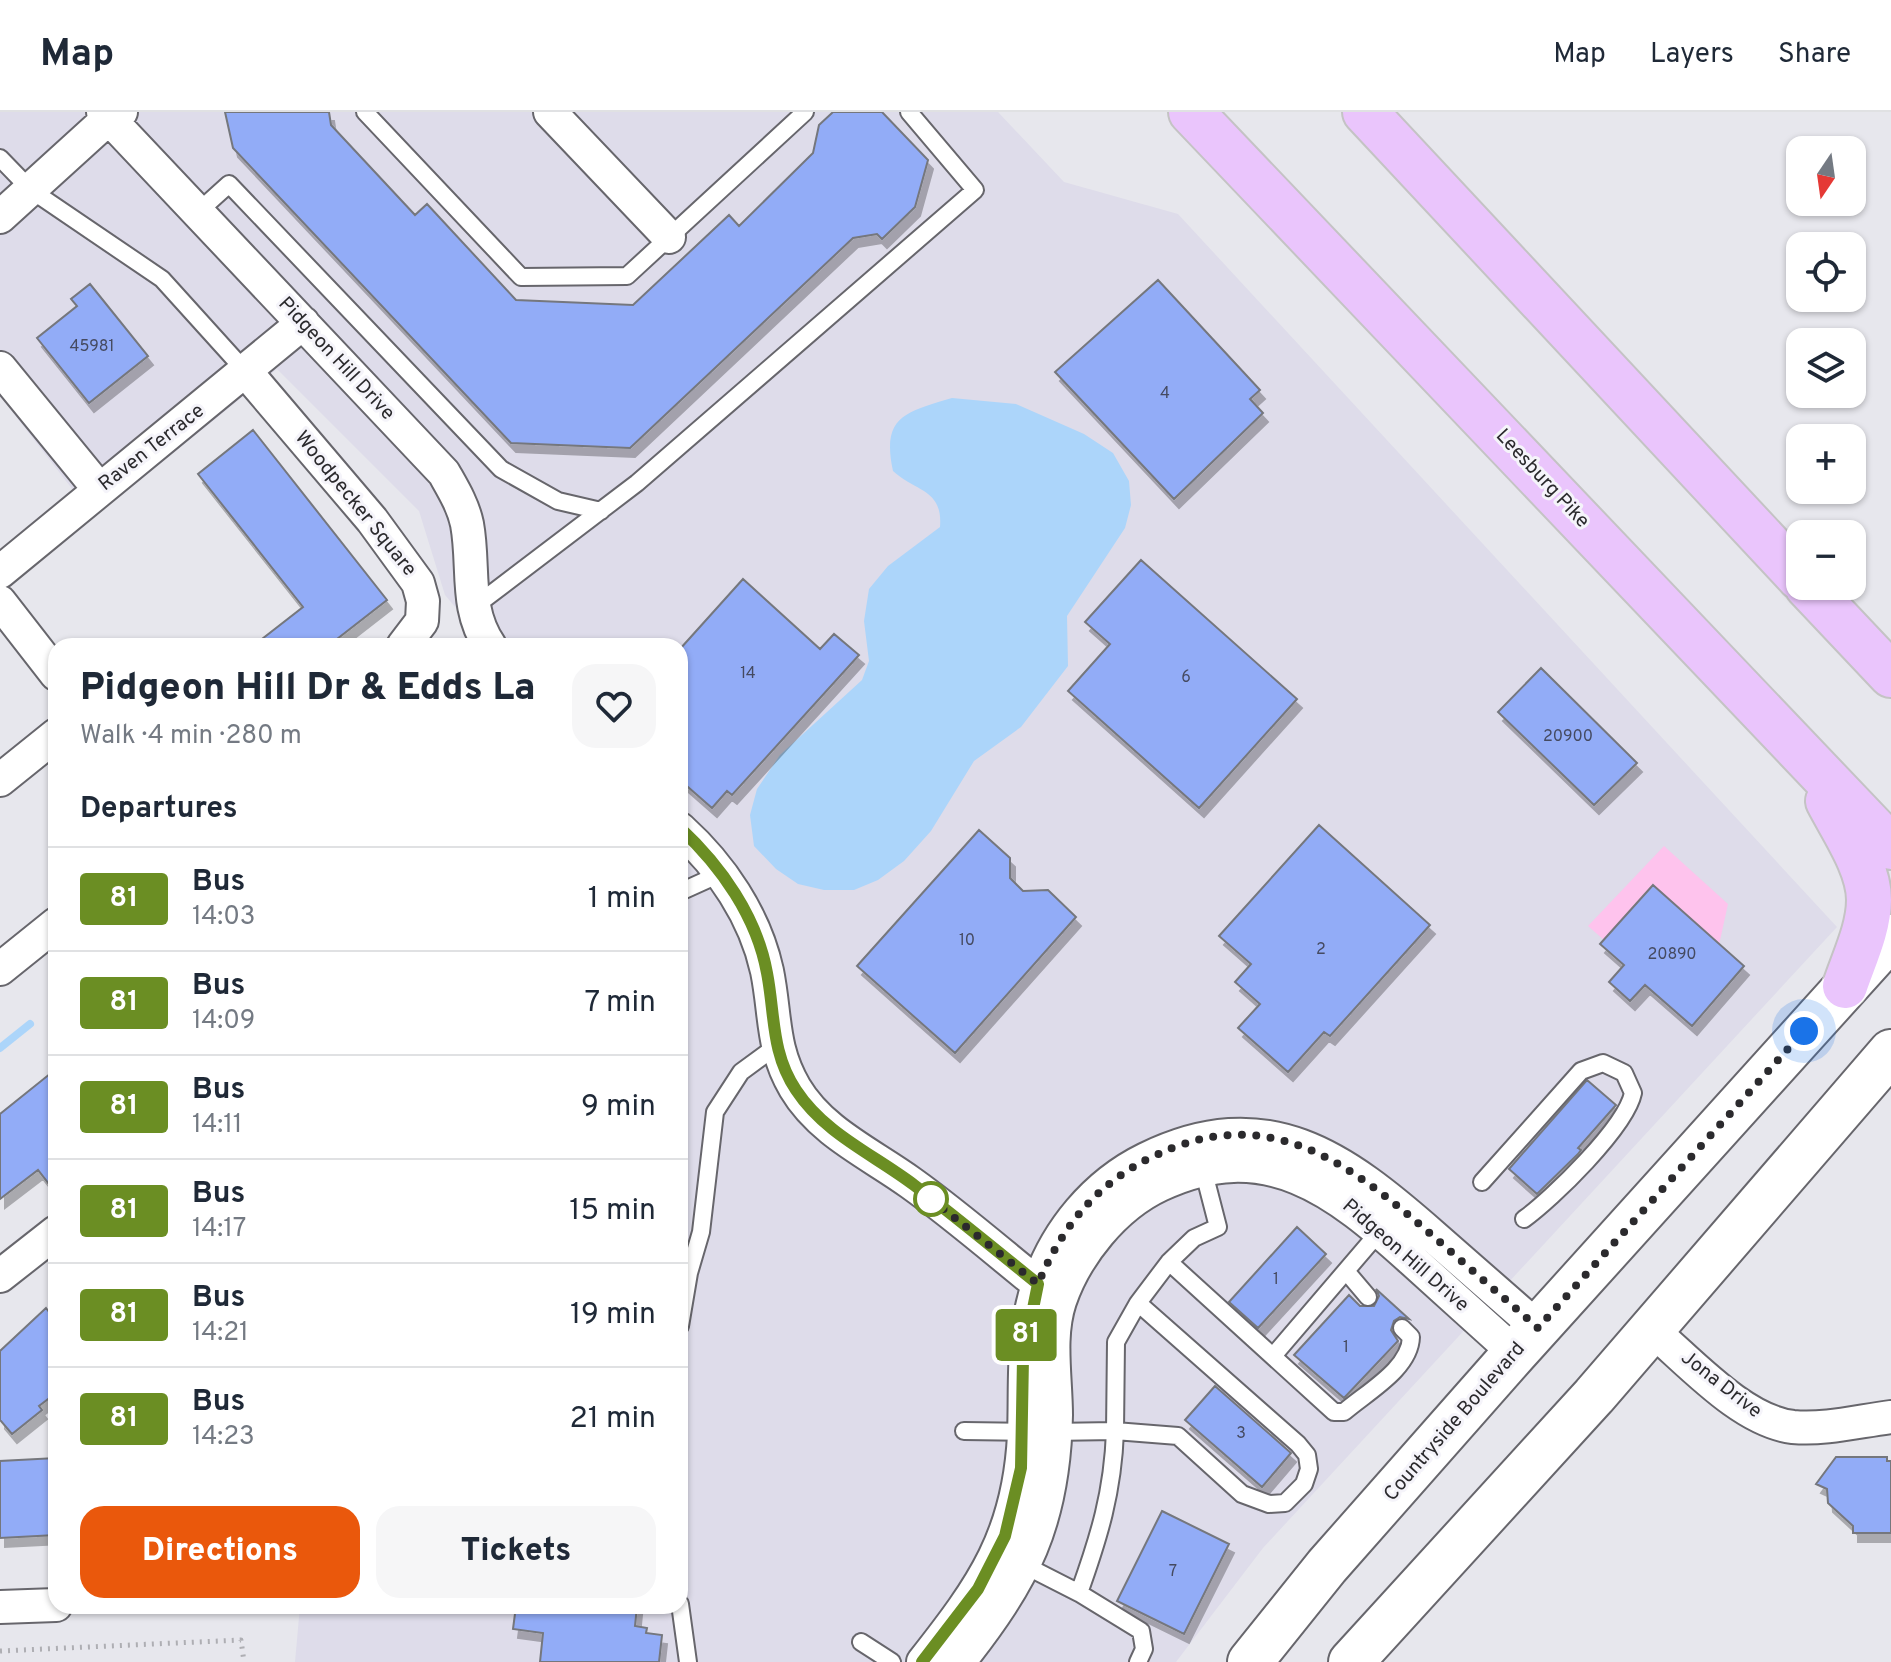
<!DOCTYPE html>
<meta charset="utf-8">
<style>
:root{--surface:#fff;--page:#f6f6f7;--text:#1f2937;--muted:#747a83;--line:#e0e1e3;--accent:#ea580c}
body{margin:0;font-family:Overpass,sans-serif;background:var(--page);color:var(--text);height:100vh;display:flex;flex-direction:column;font-size:30px;white-space:nowrap}
*{box-sizing:border-box;margin:0}
p{font-size:26px;color:var(--muted)}
.icon{flex:none;width:44px;height:44px;fill:none;stroke:currentColor;stroke-width:2;stroke-linecap:round;stroke-linejoin:round}
.map{position:relative;flex:1;overflow:hidden}
.side{position:absolute;left:48px;top:526px;width:640px;height:976px;display:flex;flex-direction:column;background:var(--surface);border-radius:24px;box-shadow:0 2px 6px #0004}
.side>*{flex:none}
.badge{padding:0 16px;border-radius:6px;font-size:28px;line-height:52px}
.needle{width:52px;rotate:193deg}
.tools{position:absolute;left:1786px;top:24px;display:grid;gap:16px}
.tools a{display:grid;place-items:center;width:80px;height:80px;border-radius:16px;background:var(--surface);box-shadow:0 2px 6px #0004;font-size:40px}
.you{position:absolute;width:40px;height:40px;margin:-20px;border:6px solid #fff;border-radius:50%;background:#1a73e8;box-shadow:0 0 0 12px #1a73e833}
.map>.badge{position:absolute;translate:-50% -50%;box-shadow:0 0 0 4px #fff}
h2{padding:0 32px;font-size:30px;line-height:72px}
.round{display:grid;place-items:center;flex:none;width:84px;height:84px;border-radius:24px;background:var(--page)}
.head{display:flex;align-items:center;justify-content:space-between;height:136px;padding:0 32px}
h1{font-size:38px;font-weight:800;line-height:60px}
.action{display:flex;gap:16px;margin-top:auto;padding:16px 32px}
.action a{flex:1;height:92px;border-radius:24px;background:var(--accent);color:#fff;font-size:32px;font-weight:800;line-height:92px;text-align:center}
.action a+a{background:var(--page);color:var(--text)}
ul{padding:0;list-style:none}
li{display:flex;align-items:center;gap:24px;height:104px;padding:0 32px;border-top:2px solid var(--line)}
li div{flex:1}
li b{display:block;font-size:30px}
li em{font-style:normal}
li .badge{min-width:88px;font-weight:700;text-align:center}
header{display:flex;align-items:center;gap:48px;box-sizing:border-box;height:112px;padding:0 40px;background:var(--surface);border-bottom:2px solid var(--line)}
header strong{font-size:38px}
nav{display:flex;gap:44px;margin-inline-start:auto;font-size:28px}
.map>svg:first-child{display:block}
.built{fill:#dedcea}
.green{fill:#fec3ed}
.water{fill:#acd5fa}
.lines{fill:none;stroke-linecap:round;stroke-linejoin:round}
.stream{stroke:#acd5fa;stroke-width:8}
.building{fill:#92acf7;stroke:#75777d;stroke-width:2;filter:url(#shadow)}
.lane-casing{stroke:#67666c;stroke-width:20}
.street-casing{stroke:#67666c;stroke-width:36}
.secondary-casing{stroke:#67666c;stroke-width:48}
.highway-casing{stroke:#c4c3c4;stroke-width:48}
.path{stroke:#aeaeb3;stroke-width:5;stroke-dasharray:2 6;stroke-linecap:butt}
.lane{stroke:#fff;stroke-width:16}
.street{stroke:#fff;stroke-width:32}
.secondary{stroke:#fff;stroke-width:44}
.highway{stroke:#eac5fc;stroke-width:44}
.line-casing{stroke:#fff;stroke-width:18}
.line{stroke:#6b8e23;stroke-width:12}
.walk{stroke:#2b2a2d;stroke-width:8;stroke-dasharray:0 14.4}
.stop-dot{fill:#fff;stroke:#6b8e23;stroke-width:4}
.labels{text-anchor:middle;dominant-baseline:central;stroke-width:6;stroke-linejoin:round;paint-order:stroke}
.number-label{font-size:16px;fill:#454a60}
.street-label{font-size:20px;fill:#2b2a2d;stroke:#f5f4fa}
</style>
<header>
<strong>Map</strong>
<nav><a>Map</a><a>Layers</a><a>Share</a></nav>
</header>
<div class="map">
<svg width="1891" height="1550" viewBox="0 0 1891 1550">
<defs>
<filter id="shadow"><feDropShadow dx="5" dy="9" stdDeviation="0" flood-color="#0004"/></filter>
</defs>
<rect width="100%" height="100%" fill="#e7e7ed"/>
<path class="built" d="M 0,0 L 998,0 L 1064,70 L 1178,102 L 1837,815 L 1263,1436 L 1176,1550 L 295,1550 L 300,1494 L 680,1494 L 680,534 L 488,534 L 445,483 L 419,399 L 277,257 L 94,405 L 0,284 Z"/>
<path class="green" d="M 1664,734 L 1728,792 L 1719,833 L 1653,773 L 1604,828 L 1588,814 Z"/>
<path class="water" d="M 952,286 L 1016,292 L 1084,322 L 1113,341 L 1129,369 L 1131,393 L 1125,416 L 1067,504 L 1068,554 L 1021,615 L 974,649 L 931,719 L 904,749 L 878,768 L 854,778 L 824,778 L 798,772 L 776,757 L 754,734 L 750,703 L 757,677 L 780,643 L 862,568 L 869,549 L 864,509 L 869,477 L 888,454 L 940,415 C 943,377 916,380 893,359 C 881,304 906,300 952,286 Z"/>
<g class="lines">
<path class="stream" d="M 0,936 L 30,912"/>
</g>
<path class="building" d="M 225,0 L 329,0 L 331,13 L 415,103 L 427,92 L 516,188 L 633,193 L 729,103 L 739,114 L 813,41 L 819,13 L 833,0 L 882,0 L 928,48 L 915,95 L 882,127 L 877,122 L 853,126 L 630,336 L 511,331 L 233,36 Z
M 1158,168 L 1260,278 L 1250,287 L 1263,301 L 1174,387 L 1055,260 Z
M 90,172 L 148,244 L 89,291 L 37,226 L 77,194 L 71,187 Z
M 253,318 L 387,488 L 328,534 L 253,534 L 303,495 L 198,362 Z
M 1141,448 L 1297,587 L 1199,696 L 1068,579 L 1110,532 L 1085,510 Z
M 743,467 L 820,537 L 834,522 L 859,543 L 732,683 L 727,679 L 712,696 L 680,668 L 680,537 Z
M 1541,556 L 1637,651 L 1594,693 L 1498,600 Z
M 1319,713 L 1430,813 L 1330,924 L 1324,920 L 1288,960 L 1238,916 L 1260,892 L 1235,870 L 1251,852 L 1219,824 Z
M 979,718 L 1010,746 L 1010,766 L 1023,779 L 1048,778 L 1076,805 L 955,941 L 857,854 Z
M 1653,773 L 1744,854 L 1692,914 L 1645,873 L 1630,889 L 1609,870 L 1624,853 L 1600,832 Z
M 56,957 L 56,1081 L 38,1058 L 0,1087 L 0,1002 Z
M 1587,968 L 1616,993 L 1578,1036 L 1581,1038 L 1578,1042 L 1537,1082 L 1509,1057 Z
M 1297,1115 L 1326,1142 L 1258,1216 L 1229,1190 Z
M 1376,1177 L 1409,1207 L 1400,1205 L 1394,1209 L 1391,1218 L 1398,1229 L 1344,1286 L 1294,1243 L 1349,1183 L 1360,1194 L 1374,1194 L 1379,1184 Z
M 46,1196 L 56,1209 L 56,1281 L 39,1294 L 42,1298 L 12,1322 L 0,1308 L 0,1239 Z
M 1215,1274 L 1291,1341 L 1262,1375 L 1185,1308 Z
M 1836,1345 L 1887,1345 L 1887,1349 L 1891,1349 L 1891,1421 L 1853,1421 L 1853,1414 L 1828,1391 L 1827,1377 L 1816,1372 Z
M 56,1346 L 56,1423 L 0,1426 L 0,1349 Z
M 1162,1399 L 1229,1432 L 1184,1522 L 1117,1489 Z
M 516,1494 L 637,1494 L 635,1514 L 647,1516 L 646,1521 L 662,1523 L 659,1550 L 540,1550 L 543,1521 L 513,1517 Z"/>
<g class="lines">
<g class="lane-casing">
<path id="lane" d="M 365,0 L 521,165 L 627,164 L 805,0
M 0,46 L 31,78 L 162,167 L 247,261
M 198,100 L 229,72 L 501,357 L 558,389 L 601,399
M 474,495 L 637,371 L 975,78 L 909,0
M 680,780 L 722,761
M 1482,1070 L 1581,959 L 1603,951 L 1624,961 L 1633,981 C 1626,1015 1552,1087 1524,1107
M 1169,1150 L 1334,1300 L 1344,1300 C 1367,1280 1410,1257 1411,1225 L 1402,1216
M 1346,1159 L 1368,1185
M 1138,1191 L 1298,1332 L 1307,1343 L 1309,1357 L 1304,1372 L 1285,1391 L 1269,1392 L 1242,1382 L 1178,1324 L 1115,1319 L 1116,1230 L 1138,1191 L 1169,1150 L 1194,1126 L 1218,1115 L 1203,1057
M 680,1214 L 689,1161 L 701,1120 L 715,1000 L 741,960 L 775,935
M 1273,1244 L 1380,1119
M 964,1319 L 1028,1320
M 1026,1454 L 1079,1481 C 1099,1425 1113,1380 1115,1319 L 1051,1320
M 1079,1481 L 1141,1519 L 1144,1537 L 1138,1550
M 680,1492 L 688,1550
M 861,1530 L 892,1550"/>
</g>
<g class="street-casing">
<path id="street" d="M 103,0 L 444,361 C 453,377 463,393 467,412 C 475,455 464,496 490,534
M 550,0 L 669,125
M 0,105 L 109,6 L 121,0
M 0,256 L 99,377
M 247,261 L 372,408 L 418,471 L 423,489 L 422,509 L 403,534
M 0,460 L 303,211
M 0,490 L 56,562
M 0,668 L 56,623
M 680,717 C 721,754 755,804 767,859 C 776,903 771,935 795,976 C 821,1020 871,1042 911,1071 C 960,1106 1006,1147 1053,1184
M 0,857 L 56,812
M 0,1164 L 56,1120
M 1652,1218 C 1690,1250 1742,1309 1793,1315 C 1825,1318 1859,1309 1891,1305
M 0,1495 L 56,1493
M 923,1550 C 983,1474 1019,1423 1024,1323 C 1026,1271 1021,1224 1038,1173 C 1056,1119 1095,1072 1146,1047 C 1267,988 1343,1045 1433,1124 C 1468,1155 1503,1185 1538,1216
M 959,1550 C 1024,1468 1054,1411 1056,1303 C 1056,1266 1048,1225 1060,1189 C 1076,1142 1115,1094 1160,1073 C 1266,1023 1336,1079 1412,1148 C 1446,1179 1481,1210 1515,1241"/>
</g>
<g class="secondary-casing">
<path id="secondary" d="M 1250,1550 L 1327,1454 L 1515,1241 L 1891,825
M 1351,1550 L 1594,1284 L 1891,940"/>
</g>
<g class="highway-casing">
<path id="highway" d="M 1191,0 L 1891,735
M 1365,0 L 1800,466
M 1807,474 L 1891,563
M 1828,689 C 1843,718 1869,755 1869,788 C 1869,817 1854,847 1845,874"/>
</g>
<path class="path" d="M 0,1539 L 241,1528 L 244,1550"/>
<use href="#lane" class="lane"/>
<use href="#street" class="street"/>
<use href="#secondary" class="secondary"/>
<use href="#highway" class="highway"/>
</g>
<g class="lines">
<g class="line-casing">
<path id="line" d="M 680,716 C 721,754 757,805 767,861 C 775,902 771,941 796,978 C 825,1022 873,1042 914,1073 C 956,1105 997,1139 1038,1172 L 1023,1246 L 1021,1356 L 1005,1424 L 978,1477 L 922,1550"/>
</g>
<use href="#line" class="line"/>
<path class="walk" d="M 931,1087 L 926,1083 L 1038,1172 C 1062,1115 1096,1072 1152,1045 C 1267,988 1348,1050 1433,1124 C 1468,1155 1503,1185 1538,1216 L 1804,919"/>
</g>
<circle class="stop-dot" cx="931" cy="1087" r="16"/>
<g class="labels">
<g class="number-label">
<text x="92" y="235">45981</text>
<text x="1165" y="282">4</text>
<text x="748" y="562">14</text>
<text x="1186" y="566">6</text>
<text x="1568" y="625">20900</text>
<text x="967" y="829">10</text>
<text x="1321" y="838">2</text>
<text x="1672" y="843">20890</text>
<text x="1276" y="1168">1</text>
<text x="1346" y="1236">1</text>
<text x="1241" y="1322">3</text>
<text x="1173" y="1460">7</text>
</g>
<g class="street-label">
<text transform="translate(336 247) rotate(47)">Pidgeon Hill Drive</text>
<text transform="translate(152 336) rotate(-38)">Raven Terrace</text>
<text transform="translate(1542 367) rotate(47)">Leesburg Pike</text>
<text transform="translate(355 392) rotate(51)">Woodpecker Square</text>
<text transform="translate(1405 1144) rotate(41)">Pidgeon Hill Drive</text>
<text transform="translate(1721 1273) rotate(38)">Jona Drive</text>
<text transform="translate(1455 1310) rotate(-49)">Countryside Boulevard</text>
</g>
</g>
</svg>
<div class="tools">
<a><svg class="needle" viewBox="-14 -14 28 28"><path d="M0-13l5 13h-10z" fill="#e53935"/><path d="M0 13l5-13h-10z" fill="#747a83"/></svg></a>
<a><svg class="icon" aria-label="locate" viewBox="0 0 24 24"><circle cx="12" cy="12" r="6"/><path d="M12 2v4M12 18v4M2 12h4M18 12h4"/></svg></a>
<a><svg class="icon" aria-label="layers" viewBox="0 0 24 24"><path d="M12 4l9 5-9 5-9-5zM3 14l9 5 9-5"/></svg></a>
<a>+</a>
<a>−</a>
</div>
<div class="you" style="left:1804px;top:919px"></div>
<b class="badge" style="left:1026px;top:1223px;background:#6b8e23;color:#fff">81</b>
<section class="side">
<div class="head"><div><h1>Pidgeon Hill Dr &amp; Edds La</h1><p>Walk · 4 min · 280 m</p></div><a class="round"><svg class="icon" aria-label="heart" viewBox="0 0 24 24"><path d="M12 20l-8-8c-3-5 5-10 8-4 3-6 11-1 8 4z"/></svg></a></div>
<h2>Departures</h2>
<ul>
<li><span class="badge" style="background:#6b8e23;color:#fff">81</span><div><b>Bus</b><p>14:03</p></div><em>1 min</em></li>
<li><span class="badge" style="background:#6b8e23;color:#fff">81</span><div><b>Bus</b><p>14:09</p></div><em>7 min</em></li>
<li><span class="badge" style="background:#6b8e23;color:#fff">81</span><div><b>Bus</b><p>14:11</p></div><em>9 min</em></li>
<li><span class="badge" style="background:#6b8e23;color:#fff">81</span><div><b>Bus</b><p>14:17</p></div><em>15 min</em></li>
<li><span class="badge" style="background:#6b8e23;color:#fff">81</span><div><b>Bus</b><p>14:21</p></div><em>19 min</em></li>
<li><span class="badge" style="background:#6b8e23;color:#fff">81</span><div><b>Bus</b><p>14:23</p></div><em>21 min</em></li>
</ul>
<div class="action"><a>Directions</a><a>Tickets</a></div>
</section>
</div>
